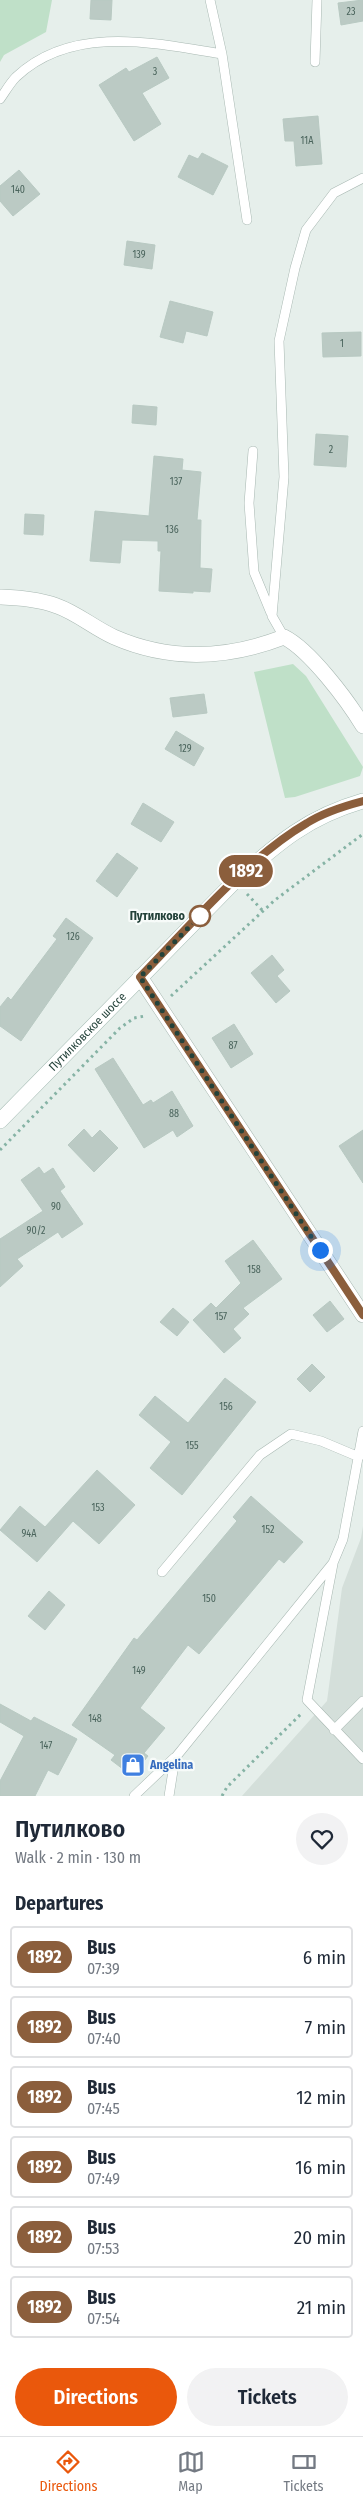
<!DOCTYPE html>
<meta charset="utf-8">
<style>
:root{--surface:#fff;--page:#f2f2f3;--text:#1f2937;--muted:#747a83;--line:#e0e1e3;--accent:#ea580c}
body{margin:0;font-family:"Fira Sans Condensed",sans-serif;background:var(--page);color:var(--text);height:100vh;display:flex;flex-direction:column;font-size:19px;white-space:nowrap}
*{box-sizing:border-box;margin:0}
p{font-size:16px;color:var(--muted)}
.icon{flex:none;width:28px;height:28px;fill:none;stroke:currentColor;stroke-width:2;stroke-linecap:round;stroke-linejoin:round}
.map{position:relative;height:1796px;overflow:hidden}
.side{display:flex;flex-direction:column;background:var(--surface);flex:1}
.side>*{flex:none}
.badge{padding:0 10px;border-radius:16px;font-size:18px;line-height:32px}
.you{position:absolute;width:25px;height:25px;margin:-12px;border:4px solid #fff;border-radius:50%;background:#1a73e8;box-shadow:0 0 0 8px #1a73e833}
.map>.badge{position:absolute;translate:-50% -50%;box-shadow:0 0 0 2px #fff}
h2{padding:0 15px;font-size:19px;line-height:45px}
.round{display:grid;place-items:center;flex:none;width:52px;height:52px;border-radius:26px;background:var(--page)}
.headline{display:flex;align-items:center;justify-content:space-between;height:85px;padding:0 15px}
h1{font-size:24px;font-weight:600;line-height:38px}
.button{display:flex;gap:10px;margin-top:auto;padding:10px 15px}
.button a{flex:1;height:58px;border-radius:30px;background:var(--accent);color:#fff;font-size:20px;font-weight:600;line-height:58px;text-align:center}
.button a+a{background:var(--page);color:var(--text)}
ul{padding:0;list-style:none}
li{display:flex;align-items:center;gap:15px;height:62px;margin:0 10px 8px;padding:0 5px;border:2px solid var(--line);border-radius:5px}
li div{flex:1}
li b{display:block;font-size:19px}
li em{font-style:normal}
li .badge{min-width:55px;font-weight:700;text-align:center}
.dock{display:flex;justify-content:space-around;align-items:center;height:70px;border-top:1px solid var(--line);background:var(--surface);font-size:14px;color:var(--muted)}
.dock a{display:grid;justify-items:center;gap:2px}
.dock .on{color:var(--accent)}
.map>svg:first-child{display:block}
.built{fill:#d4dfda}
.green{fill:#bfe0c8}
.building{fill:#bbcac4;stroke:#b8c9c2}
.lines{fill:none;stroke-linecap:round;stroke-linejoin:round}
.service-casing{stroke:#a8b8b2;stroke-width:10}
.minor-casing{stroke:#a8b8b2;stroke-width:16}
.secondary-casing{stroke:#a4bbb3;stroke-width:16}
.path{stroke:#86b3a5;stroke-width:3;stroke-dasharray:2.5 4;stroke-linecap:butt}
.service{stroke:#fff;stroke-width:9}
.minor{stroke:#fff;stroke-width:15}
.secondary{stroke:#fff;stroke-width:15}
.line-casing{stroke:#fff;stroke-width:11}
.line{stroke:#8b5e3c;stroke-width:8}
.walk{stroke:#24423a;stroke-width:5;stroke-dasharray:0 9}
.stop-dot{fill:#fff;stroke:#8b5e3c;stroke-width:2.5}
.labels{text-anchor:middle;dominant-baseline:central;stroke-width:4.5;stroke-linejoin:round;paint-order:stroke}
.number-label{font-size:10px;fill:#4a645c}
.stop-label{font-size:12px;font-weight:bold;fill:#24423a;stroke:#f7fbf9;text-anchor:end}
.street-label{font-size:12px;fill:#24423a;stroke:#f7fbf9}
.shop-label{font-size:12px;font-weight:bold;fill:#366cbe;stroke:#f7fbf9;text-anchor:start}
</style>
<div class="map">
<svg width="363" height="1796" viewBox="0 0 363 1796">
<rect width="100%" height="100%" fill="#e6efeb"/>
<path class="built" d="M 363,1526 L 363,1796 L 242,1796 L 327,1701 L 342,1588 L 361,1538 Z"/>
<path class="green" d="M 0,0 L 52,0 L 46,32 L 4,55 L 0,62 Z
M 293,664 L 306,676 L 363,767 L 360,776 L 295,797 L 285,798 L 254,672 Z"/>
<path class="building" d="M 91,0 L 112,0 L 111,20 L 90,19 Z
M 363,0 L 363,21 L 341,25 L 338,3 Z
M 157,57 L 169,78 L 142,93 L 161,124 L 134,141 L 99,85 L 126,68 L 129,72 Z
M 318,116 L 322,164 L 296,166 L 294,141 L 285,141 L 283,119 Z
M 202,153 L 228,166 L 213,195 L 178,177 L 189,155 L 198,159 Z
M 19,170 L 40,194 L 13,216 L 0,201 L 0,186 Z
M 127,241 L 155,245 L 152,269 L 124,265 Z
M 170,301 L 213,312 L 207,336 L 186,331 L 183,343 L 160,337 Z
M 361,332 L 361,356 L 323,357 L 322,333 Z
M 133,405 L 157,407 L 156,425 L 132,423 Z
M 316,434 L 348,436 L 346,467 L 314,465 Z
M 154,456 L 183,459 L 182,470 L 201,472 L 197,520 L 201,520 L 200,568 L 212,569 L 210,592 L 193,591 L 193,593 L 159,591 L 161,551 L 158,551 L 158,541 L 122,540 L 120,563 L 90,561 L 95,511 L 149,516 Z
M 25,514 L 44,515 L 43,535 L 24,534 Z
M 204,694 L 207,713 L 173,717 L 170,698 Z
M 176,731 L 204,748 L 194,766 L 165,749 Z
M 143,803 L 174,822 L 161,842 L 131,824 Z
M 117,853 L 138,868 L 117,897 L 96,881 Z
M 66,918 L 93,938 L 21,1041 L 0,1026 L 0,1007 L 8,997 L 11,1000 L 57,939 L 53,936 Z
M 272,955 L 284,970 L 277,976 L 290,991 L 276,1003 L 251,973 Z
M 234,1024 L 253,1054 L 231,1068 L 212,1038 Z
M 113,1058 L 143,1105 L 151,1100 L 153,1103 L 172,1091 L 193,1126 L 177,1137 L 173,1130 L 144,1148 L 95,1069 Z
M 84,1129 L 92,1138 L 100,1130 L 118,1148 L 94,1172 L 68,1145 Z
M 363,1130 L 363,1183 L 339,1146 Z
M 39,1167 L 44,1174 L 53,1168 L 65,1187 L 60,1191 L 83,1224 L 62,1238 L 58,1232 L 17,1259 L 23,1266 L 0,1287 L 0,1239 L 43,1211 L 21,1180 Z
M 253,1240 L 282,1279 L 243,1308 L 249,1314 L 233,1329 L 241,1338 L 224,1353 L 193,1320 L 211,1303 L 216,1308 L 241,1283 L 225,1261 Z
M 330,1301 L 344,1319 L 327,1332 L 313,1315 Z
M 173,1308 L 189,1322 L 177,1336 L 160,1322 Z
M 312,1364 L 325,1377 L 310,1392 L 297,1379 Z
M 225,1378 L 256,1402 L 182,1495 L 150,1468 L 171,1442 L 139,1415 L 155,1396 L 188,1423 Z
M 97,1470 L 135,1505 L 99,1544 L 73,1521 L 37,1562 L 0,1530 L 20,1506 L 45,1527 Z
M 251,1496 L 303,1542 L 284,1563 L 279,1559 L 199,1654 L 188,1645 L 140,1708 L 165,1728 L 144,1753 L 148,1756 L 132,1776 L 111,1760 L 115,1755 L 72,1725 L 134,1638 L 137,1640 L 237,1521 L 233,1517 Z
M 49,1591 L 65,1605 L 45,1630 L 28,1616 Z
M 0,1704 L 31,1721 L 34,1717 L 77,1739 L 58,1775 L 48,1770 L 35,1796 L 0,1796 L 0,1781 L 24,1736 L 0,1722 Z"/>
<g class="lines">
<g class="service-casing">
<path id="service" d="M 210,0 L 222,54 L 247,220
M 315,62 L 317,0
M 0,99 C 5,92 10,83 16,77 C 72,24 155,43 222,54
M 253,451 L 249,503 L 254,572 L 271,613
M 284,637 L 272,616 L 284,477 L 279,341 L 295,268 L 306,230 L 334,193 L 363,178
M 333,1564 L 307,1700 L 363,1759
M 162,1572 L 260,1455 L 291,1434 L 321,1441 L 359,1457
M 334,1730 L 363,1701
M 134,1796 L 174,1758
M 169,1796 L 175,1758 L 333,1563 L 343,1539 L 363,1431"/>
</g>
<g class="minor-casing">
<path id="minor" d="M 0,597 C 18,598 39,599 57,606 C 77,613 94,628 114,637 C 171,662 227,659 284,637 C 310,650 348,701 363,726
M 140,977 L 363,1315"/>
</g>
<g class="secondary-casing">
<g id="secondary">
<path id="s1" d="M 0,1121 L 235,881 C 277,844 307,817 363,801"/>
</g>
</g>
<path class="path" d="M 247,894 L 263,911
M 171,996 L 275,900 L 363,834
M 0,1150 L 120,1028 L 134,1018 L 145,1016
M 222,1796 L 227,1787 L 301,1714"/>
<use href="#service" class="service"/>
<use href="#minor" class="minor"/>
<use href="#secondary" class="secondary"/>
</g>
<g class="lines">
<g class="line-casing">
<path id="line" d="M 363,801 C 344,806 324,812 307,823 C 247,858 188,928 140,977 L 363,1315"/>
</g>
<use href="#line" class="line"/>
<path class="walk" d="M 200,916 L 140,977 L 320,1250"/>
</g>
<defs>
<g id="shop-square" transform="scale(1.25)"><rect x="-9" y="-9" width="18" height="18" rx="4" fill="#3f7fe0" stroke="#f7fbf9"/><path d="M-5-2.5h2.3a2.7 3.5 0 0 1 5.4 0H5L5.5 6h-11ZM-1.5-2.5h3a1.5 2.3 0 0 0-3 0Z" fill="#fff"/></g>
</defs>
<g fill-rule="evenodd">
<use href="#shop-square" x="133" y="1765"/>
</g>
<circle class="stop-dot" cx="200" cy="916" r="10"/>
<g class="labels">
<g class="number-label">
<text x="351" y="12">23</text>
<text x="155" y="72">3</text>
<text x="307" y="141">11А</text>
<text x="18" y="190">140</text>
<text x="139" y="255">139</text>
<text x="342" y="344">1</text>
<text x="331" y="450">2</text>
<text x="176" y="482">137</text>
<text x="172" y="530">136</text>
<text x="185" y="749">129</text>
<text x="73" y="937">126</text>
<text x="233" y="1046">87</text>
<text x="174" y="1114">88</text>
<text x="56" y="1207">90</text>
<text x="36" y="1231">90/2</text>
<text x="254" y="1270">158</text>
<text x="221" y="1317">157</text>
<text x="226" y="1407">156</text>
<text x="192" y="1446">155</text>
<text x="98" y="1508">153</text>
<text x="268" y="1530">152</text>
<text x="29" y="1534">94А</text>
<text x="209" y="1599">150</text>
<text x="139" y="1671">149</text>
<text x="95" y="1719">148</text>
<text x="46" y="1746">147</text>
</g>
<g class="stop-label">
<text x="185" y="916">Путилково</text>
</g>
<g class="street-label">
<text stroke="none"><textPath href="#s1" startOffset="125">Путилковское шоссе</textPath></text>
</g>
<g class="shop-label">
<text x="150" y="1765">Angelina</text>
</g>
</g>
</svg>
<div class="you" style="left:320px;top:1250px"></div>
<b class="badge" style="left:246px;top:871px;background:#8b5e3c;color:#fff">1892</b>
</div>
<section class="side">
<div class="headline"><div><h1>Путилково</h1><p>Walk · 2 min · 130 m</p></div><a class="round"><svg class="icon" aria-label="heart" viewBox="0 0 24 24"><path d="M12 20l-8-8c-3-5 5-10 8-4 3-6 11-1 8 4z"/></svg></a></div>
<h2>Departures</h2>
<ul>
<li><span class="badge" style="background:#8b5e3c;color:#fff">1892</span><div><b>Bus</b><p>07:39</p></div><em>6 min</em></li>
<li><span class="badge" style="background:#8b5e3c;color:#fff">1892</span><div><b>Bus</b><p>07:40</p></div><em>7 min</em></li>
<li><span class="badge" style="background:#8b5e3c;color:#fff">1892</span><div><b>Bus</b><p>07:45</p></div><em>12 min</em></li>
<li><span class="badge" style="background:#8b5e3c;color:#fff">1892</span><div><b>Bus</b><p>07:49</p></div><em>16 min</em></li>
<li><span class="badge" style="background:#8b5e3c;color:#fff">1892</span><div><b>Bus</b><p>07:53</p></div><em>20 min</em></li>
<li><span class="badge" style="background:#8b5e3c;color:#fff">1892</span><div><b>Bus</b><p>07:54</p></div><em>21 min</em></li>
</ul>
<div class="button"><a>Directions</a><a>Tickets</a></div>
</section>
<nav class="dock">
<a class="on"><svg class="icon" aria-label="directions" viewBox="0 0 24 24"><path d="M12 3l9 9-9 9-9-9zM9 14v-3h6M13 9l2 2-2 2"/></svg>Directions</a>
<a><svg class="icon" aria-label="map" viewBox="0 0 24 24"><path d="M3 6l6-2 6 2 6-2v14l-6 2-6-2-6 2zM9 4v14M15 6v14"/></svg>Map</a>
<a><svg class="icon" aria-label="tickets" viewBox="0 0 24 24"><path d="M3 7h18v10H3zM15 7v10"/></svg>Tickets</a>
</nav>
